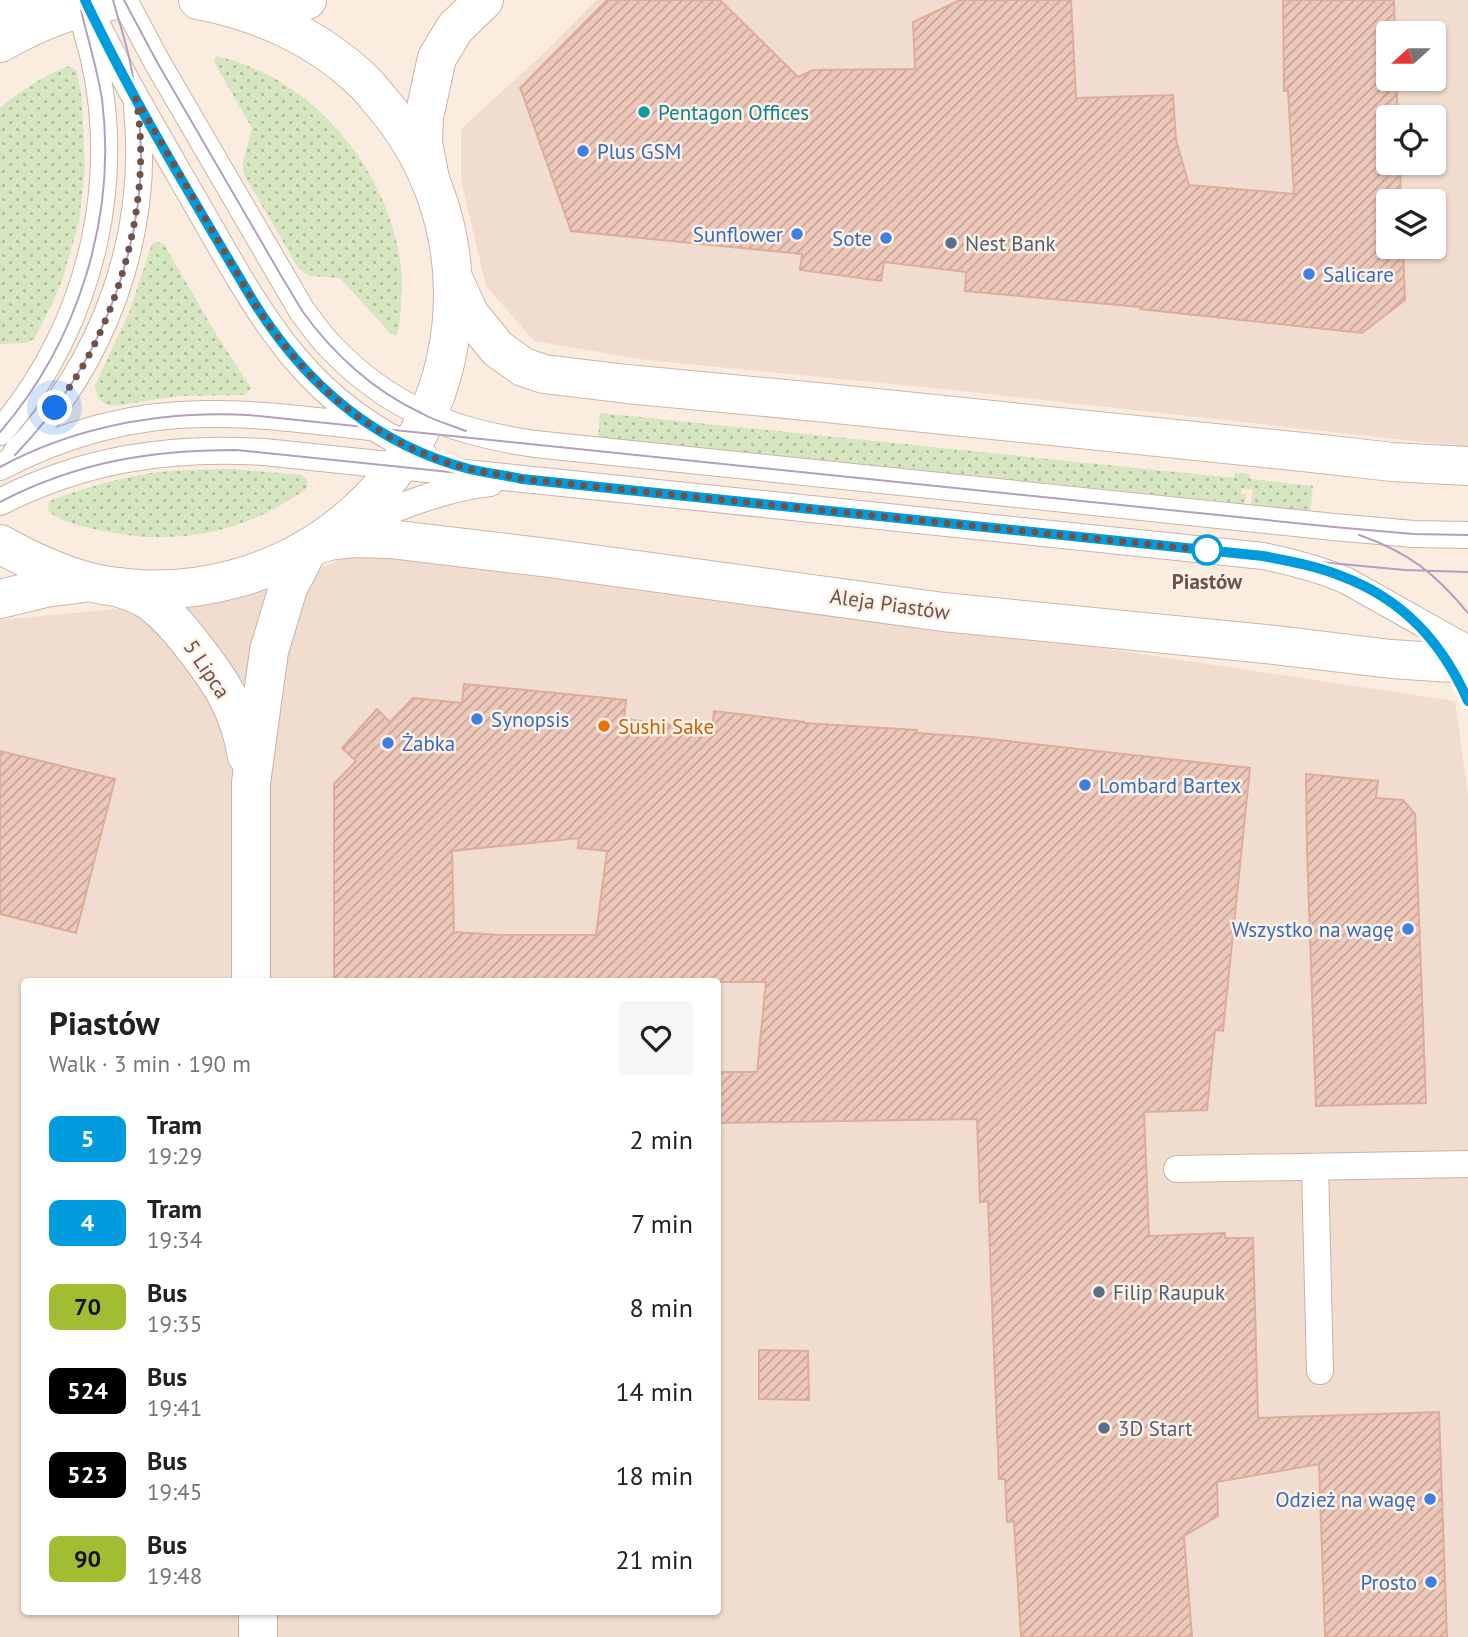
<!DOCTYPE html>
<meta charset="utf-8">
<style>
:root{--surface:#fff;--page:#f6f6f6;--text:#222;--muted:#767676}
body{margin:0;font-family:"PT Sans",sans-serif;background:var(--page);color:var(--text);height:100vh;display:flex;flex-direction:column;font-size:26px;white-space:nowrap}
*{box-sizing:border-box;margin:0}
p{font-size:23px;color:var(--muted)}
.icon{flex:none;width:38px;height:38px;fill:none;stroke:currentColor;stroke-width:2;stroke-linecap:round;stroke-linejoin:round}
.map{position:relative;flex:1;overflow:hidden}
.side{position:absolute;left:21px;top:978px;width:700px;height:637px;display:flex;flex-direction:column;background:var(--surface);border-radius:7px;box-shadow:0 2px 5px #0004}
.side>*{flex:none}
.badge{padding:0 14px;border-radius:10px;font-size:24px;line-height:46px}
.needle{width:46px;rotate:249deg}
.fabs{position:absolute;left:1376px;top:21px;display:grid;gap:14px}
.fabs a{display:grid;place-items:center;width:70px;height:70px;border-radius:7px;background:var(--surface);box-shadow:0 2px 5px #0004;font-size:35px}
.you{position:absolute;width:35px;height:35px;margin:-18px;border:5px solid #fff;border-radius:50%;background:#1a73e8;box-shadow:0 0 0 10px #1a73e833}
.map>.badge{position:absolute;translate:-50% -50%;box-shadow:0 0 0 4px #fff}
.round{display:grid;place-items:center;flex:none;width:74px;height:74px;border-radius:7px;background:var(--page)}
.overview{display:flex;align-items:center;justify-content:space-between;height:119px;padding:0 28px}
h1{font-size:33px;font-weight:700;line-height:52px}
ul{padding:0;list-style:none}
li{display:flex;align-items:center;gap:21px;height:84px;padding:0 28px}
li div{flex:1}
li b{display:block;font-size:26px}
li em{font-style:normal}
li .badge{min-width:77px;font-weight:700;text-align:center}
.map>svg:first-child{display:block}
.residential{fill:#f1ddcf;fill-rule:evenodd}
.grass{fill:url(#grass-dots)}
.building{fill:url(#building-hatch);stroke:#deac9c;stroke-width:2;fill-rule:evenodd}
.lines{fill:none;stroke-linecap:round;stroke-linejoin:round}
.lane-casing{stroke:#c9b3a9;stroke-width:28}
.street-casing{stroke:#c9b3a9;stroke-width:40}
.secondary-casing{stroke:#cfb4a9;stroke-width:40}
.lane{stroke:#fff;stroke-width:26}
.street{stroke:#fff;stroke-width:38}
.secondary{stroke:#fff;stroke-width:38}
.tram{stroke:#aea1c1;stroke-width:2}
.line-casing{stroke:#fff;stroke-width:16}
.line{stroke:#009cdd;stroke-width:10}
.walk{stroke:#6f524a;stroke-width:7;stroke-dasharray:0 12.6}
.culture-dot{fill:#0f9aa8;stroke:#fdf1e6;stroke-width:2.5}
.shop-dot{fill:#3f7fe0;stroke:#fdf1e6;stroke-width:2.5}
.service-dot{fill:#5c6f8a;stroke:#fdf1e6;stroke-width:2.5}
.stop-dot{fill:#fff;stroke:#009cdd;stroke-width:3.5}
.food-dot{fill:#e8710a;stroke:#fdf1e6;stroke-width:2.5}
.labels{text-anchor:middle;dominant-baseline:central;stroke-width:5;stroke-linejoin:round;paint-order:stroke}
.culture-label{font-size:21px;fill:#0d838f;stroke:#fdf1e6;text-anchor:start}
.shop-label{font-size:21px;fill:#366cbe;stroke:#fdf1e6;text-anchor:start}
.service-label{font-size:21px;fill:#4e5e75;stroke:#fdf1e6;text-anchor:start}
.stop-label{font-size:21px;font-weight:bold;fill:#6f524a;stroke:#fdf1e6}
.street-label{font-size:21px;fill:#6f524a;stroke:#fdf1e6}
.food-label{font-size:21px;fill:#c56008;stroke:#fdf1e6;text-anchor:start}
</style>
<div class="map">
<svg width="1468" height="1637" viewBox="0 0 1468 1637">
<defs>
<pattern id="grass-dots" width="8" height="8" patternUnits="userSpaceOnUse" patternTransform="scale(1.75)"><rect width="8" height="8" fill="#d5e6c1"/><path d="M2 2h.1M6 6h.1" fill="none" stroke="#b1bd9f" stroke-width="1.8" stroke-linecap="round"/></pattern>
<pattern id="building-hatch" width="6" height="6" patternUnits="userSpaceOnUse" patternTransform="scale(1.75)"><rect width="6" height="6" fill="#edc8ba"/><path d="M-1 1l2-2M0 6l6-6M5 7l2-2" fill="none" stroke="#c4a599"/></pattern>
</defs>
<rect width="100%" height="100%" fill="#faede0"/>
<path class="residential" d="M 596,0 L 1468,0 L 1468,447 L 943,389 L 646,360 L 534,341 L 486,286 L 461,180 L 461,129 L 545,52 ZM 1388,33 L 1433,33 L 1433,79 L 1388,79 ZM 1388,117 L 1433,117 L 1433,163 L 1388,163 ZM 1388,201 L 1433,201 L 1433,247 L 1388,247 Z
M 356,554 L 1042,639 L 1455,701 L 1468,795 L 1468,1637 L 0,1637 L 0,620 L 242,597 ZM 24,982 L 718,982 L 718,1612 L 24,1612 Z"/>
<path class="grass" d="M 216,56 C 307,76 379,158 398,248 C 404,276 402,305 398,333 L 396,336 L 391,334 L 340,278 L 310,276 L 299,269 L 243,173 L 243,163 L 252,128 L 214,62 Z
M 69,66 L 77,71 L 82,100 L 85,169 L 79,222 L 62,281 L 51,306 L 34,339 L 25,343 L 0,344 L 0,108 C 21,90 43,76 69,66 Z
M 158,242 L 164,244 L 216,334 L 251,388 L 245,395 L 179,396 L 113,406 L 105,404 L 98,398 L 95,385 L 129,313 L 152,244 Z
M 600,413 L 1234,478 L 1235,473 L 1250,474 L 1250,479 L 1313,486 L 1310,512 L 1251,505 L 1253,490 L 1242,488 L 1241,494 L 1246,494 L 1244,505 L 1230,502 L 598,437 Z
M 233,469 L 302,475 L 308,481 L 306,489 C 246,532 181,546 108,532 C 89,528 64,524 48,511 L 49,501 C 78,490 109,481 139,475 C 170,469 202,470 233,469 Z"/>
<path class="building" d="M 607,0 L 720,0 L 798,77 L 813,70 L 915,69 L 913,22 L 960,0 L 1071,0 L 1076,98 L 1173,95 L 1176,140 L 1189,185 L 1294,194 L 1288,91 L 1284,91 L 1283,0 L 1394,0 L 1395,33 L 1388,33 L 1388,79 L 1396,79 L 1398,117 L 1388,117 L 1388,163 L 1400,163 L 1401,201 L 1388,201 L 1388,247 L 1403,247 L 1405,300 L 1362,333 L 1140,309 L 1140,307 L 965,291 L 966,272 L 884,262 L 881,281 L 800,270 L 802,254 L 571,231 L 525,101 L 520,88 Z
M 464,684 L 626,700 L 624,719 L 712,730 L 714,711 L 804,722 L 804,723 L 917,730 L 917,733 L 972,737 L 1250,768 L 1223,1031 L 1215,1030 L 1207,1110 L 1144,1112 L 1149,1236 L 1225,1233 L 1225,1238 L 1253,1238 L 1258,1418 L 1439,1412 L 1447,1637 L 1325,1637 L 1319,1464 L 1217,1482 L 1218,1516 L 1184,1536 L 1192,1637 L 1021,1637 L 1014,1521 L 1007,1522 L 1005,1479 L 999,1479 L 988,1201 L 980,1202 L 977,1119 L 718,1123 L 718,1072 L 757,1072 L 766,982 L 334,982 L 334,784 L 356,761 L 342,748 L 377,709 L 390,722 L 413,698 L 462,703 ZM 579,838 L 578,848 L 607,851 L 596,935 L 501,935 L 454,932 L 452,851 Z
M 0,751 L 115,779 L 76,933 L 0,914 Z
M 1306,774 L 1378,781 L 1376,798 L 1403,800 L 1415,814 L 1426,1103 L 1316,1106 L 1307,851 Z
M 759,1350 L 808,1351 L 809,1400 L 759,1399 Z"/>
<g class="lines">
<g class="lane-casing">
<path id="lane" d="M 85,0 C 116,66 153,128 189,191 C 254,302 297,399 423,453
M 124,0 L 157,62 L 302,311 C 311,322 319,335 329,345 C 388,408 452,432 535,444 L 1334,527 L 1413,534 L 1468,535
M 7,35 L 22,19 L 32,0
M 0,432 C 94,323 129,167 86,29
M 16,453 C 105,362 150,235 137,108
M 0,467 C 62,434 134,414 205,414 C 260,413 315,421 370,427
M 0,502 C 84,459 171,446 264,452 L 1263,556 C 1292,562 1320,569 1347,581 L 1468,649
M 347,529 C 391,510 442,488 490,483
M 1315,1167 L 1320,1371
M 1177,1169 L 1468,1164"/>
</g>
<g class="street-casing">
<path id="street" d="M 265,18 L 307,0
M 430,179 L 423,143 L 424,117 L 437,58 L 455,28 L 484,0
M 118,587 C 128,591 139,594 148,600 C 166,612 180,629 193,646 C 222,683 239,709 247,756
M 251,982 L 251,783 L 269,651 L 288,588 L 308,549
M 258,1612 L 258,1637"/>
</g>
<g class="secondary-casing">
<path id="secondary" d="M 0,12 L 1,0
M 0,43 C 36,22 75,7 116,0
M 453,278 L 470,315 L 498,349 L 523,367 L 544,374 L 627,384 L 817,402 L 1322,454 L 1392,462 L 1468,466
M 0,544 C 32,562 66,578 103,585 C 286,616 453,480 453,294 C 453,224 428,156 383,104 C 376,96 370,87 362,80 C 317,37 258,11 198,0
M 313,546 L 329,541 L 355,538 L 390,539 L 549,558 L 943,612 L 1275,645 L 1391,659 L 1468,664
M 0,599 L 45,588 L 84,583"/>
</g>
<use href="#lane" class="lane"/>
<use href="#street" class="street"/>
<use href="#secondary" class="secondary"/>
<path class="tram" d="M 85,0 C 117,67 155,131 192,196 C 218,241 243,290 273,332 C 320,397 384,442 460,466
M 124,0 L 157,62 L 283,279 C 290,290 296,301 303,312 C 333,354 374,391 421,413 C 435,421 451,425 466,431
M 0,432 C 78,342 117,217 102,99 C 97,68 88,40 81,10
M 15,455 C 102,365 154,235 138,109 C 136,95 134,81 131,67 C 127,44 119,22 113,0
M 0,467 C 77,426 162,411 248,415 L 1334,527 L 1413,534 L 1468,535
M 0,502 C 77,462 150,450 236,450 L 1330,563 L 1405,570 L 1468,572
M 1359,535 C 1408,552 1435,573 1468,613
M 1317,568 C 1392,592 1437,629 1468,701"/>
</g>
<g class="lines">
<g class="line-casing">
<path id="line" d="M 85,0 C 134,103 194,201 252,299 C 303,382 374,444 469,469 C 486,473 504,475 522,479 L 1263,556 C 1289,561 1316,566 1341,576 C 1403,599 1442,642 1468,701"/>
</g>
<use href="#line" class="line"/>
<path class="walk" d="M 55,408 C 71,386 86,363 97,339 C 131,269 150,176 136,99 L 252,299 C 303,382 374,444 469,469 C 486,473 504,475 522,479 L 1214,551 L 1207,550"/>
</g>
<circle class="culture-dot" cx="644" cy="112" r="7"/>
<g class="shop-dot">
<circle cx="583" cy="151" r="7"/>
<circle cx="797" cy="234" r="7"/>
<circle cx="886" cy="238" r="7"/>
<circle cx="1309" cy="274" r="7"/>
<circle cx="477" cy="719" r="7"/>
<circle cx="388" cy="743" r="7"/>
<circle cx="1085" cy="785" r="7"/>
<circle cx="1408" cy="929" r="7"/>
<circle cx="1430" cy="1499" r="7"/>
<circle cx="1431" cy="1582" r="7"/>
</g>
<g class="service-dot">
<circle cx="951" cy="243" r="7"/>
<circle cx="1099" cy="1292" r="7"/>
<circle cx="1104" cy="1428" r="7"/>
</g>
<circle class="stop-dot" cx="1207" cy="550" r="14"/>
<circle class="food-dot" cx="604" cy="726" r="7"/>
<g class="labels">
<g class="culture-label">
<text x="658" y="112">Pentagon Offices</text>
</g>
<g class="shop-label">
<text x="597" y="151">Plus GSM</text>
<text x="783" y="234" text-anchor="end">Sunflower</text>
<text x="872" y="238" text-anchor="end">Sote</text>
<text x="1323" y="274">Salicare</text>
<text x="491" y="719">Synopsis</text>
<text x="402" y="743">Żabka</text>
<text x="1099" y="785">Lombard Bartex</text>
<text x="1394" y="929" text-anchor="end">Wszystko na wagę</text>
<text x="1416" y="1499" text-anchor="end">Odzież na wagę</text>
<text x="1417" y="1582" text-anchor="end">Prosto</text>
</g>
<g class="service-label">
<text x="965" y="243">Nest Bank</text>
<text x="1113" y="1292">Filip Raupuk</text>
<text x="1118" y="1428">3D Start</text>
</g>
<g class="stop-label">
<text x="1207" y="581">Piastów</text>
</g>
<g class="street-label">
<text transform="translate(890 604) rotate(8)">Aleja Piastów</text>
<text transform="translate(207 669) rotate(56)">5 Lipca</text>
</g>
<g class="food-label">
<text x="618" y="726">Sushi Sake</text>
</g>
</g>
</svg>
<div class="fabs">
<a><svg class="needle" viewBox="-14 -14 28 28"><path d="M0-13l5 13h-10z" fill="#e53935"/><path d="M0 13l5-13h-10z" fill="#767676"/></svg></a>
<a><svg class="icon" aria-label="locate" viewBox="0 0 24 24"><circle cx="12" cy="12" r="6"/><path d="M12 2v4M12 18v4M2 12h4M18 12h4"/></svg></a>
<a><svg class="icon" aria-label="layers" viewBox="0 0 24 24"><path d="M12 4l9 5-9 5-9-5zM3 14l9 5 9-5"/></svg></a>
</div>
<div class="you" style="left:55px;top:408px"></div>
<section class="side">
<div class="overview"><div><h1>Piastów</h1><p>Walk · 3 min · 190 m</p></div><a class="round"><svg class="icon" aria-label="heart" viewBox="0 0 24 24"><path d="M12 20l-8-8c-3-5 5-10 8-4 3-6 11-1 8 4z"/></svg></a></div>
<ul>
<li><span class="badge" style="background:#009cdd;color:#fff">5</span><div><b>Tram</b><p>19:29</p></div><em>2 min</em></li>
<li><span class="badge" style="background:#009cdd;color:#fff">4</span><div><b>Tram</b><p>19:34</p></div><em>7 min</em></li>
<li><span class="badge" style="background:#a2bd31;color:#111">70</span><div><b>Bus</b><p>19:35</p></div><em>8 min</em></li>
<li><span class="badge" style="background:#000;color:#fff">524</span><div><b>Bus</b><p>19:41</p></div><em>14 min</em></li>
<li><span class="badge" style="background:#000;color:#fff">523</span><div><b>Bus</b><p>19:45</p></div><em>18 min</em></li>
<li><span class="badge" style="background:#a2bd31;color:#111">90</span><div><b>Bus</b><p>19:48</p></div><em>21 min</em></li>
</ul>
</section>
</div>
